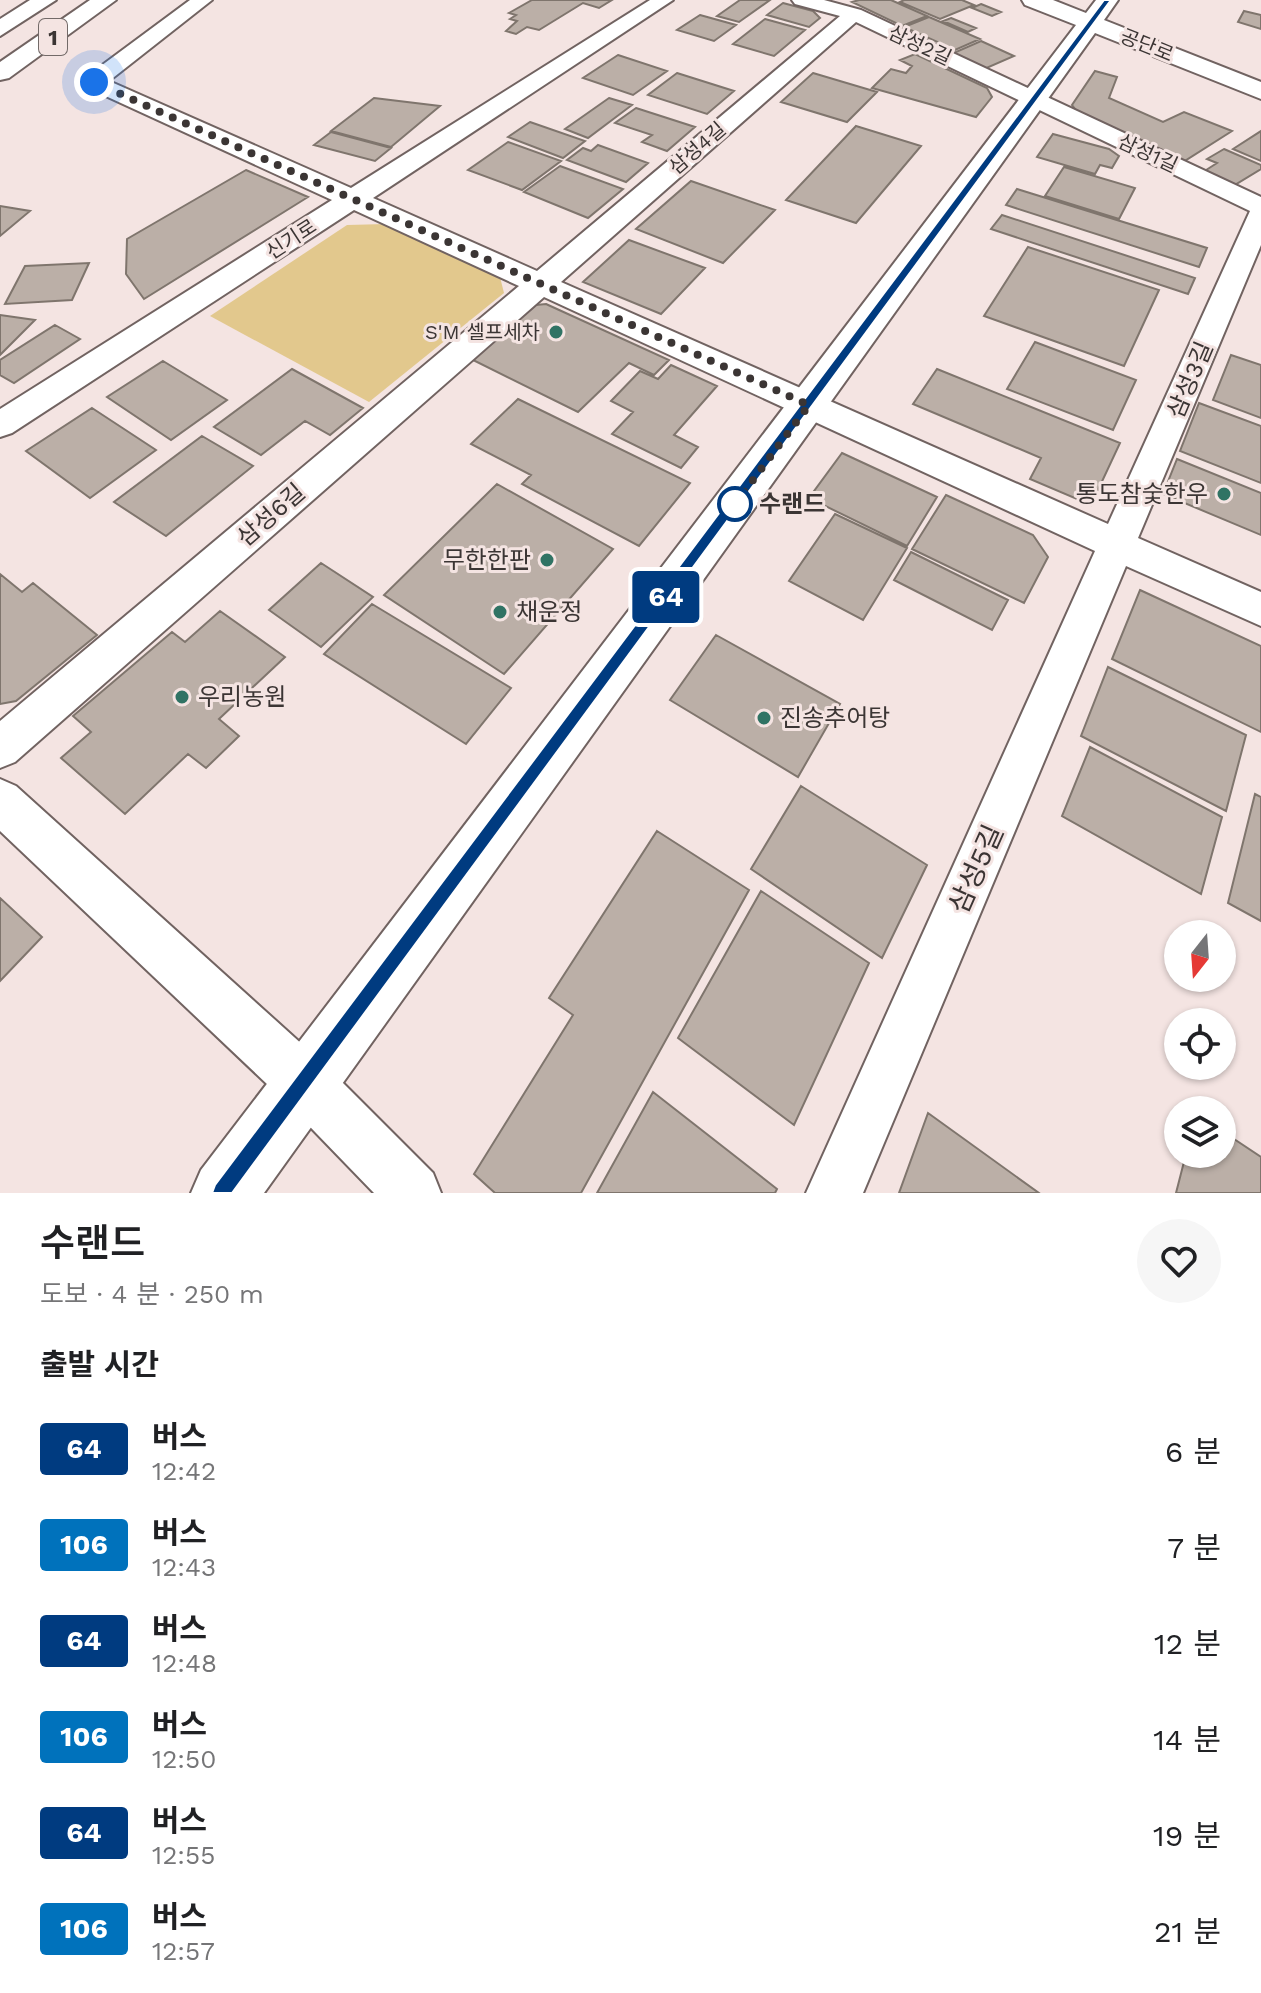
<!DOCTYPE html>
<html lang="ko">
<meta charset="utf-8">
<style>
:root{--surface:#fff;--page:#f6f6f6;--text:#202124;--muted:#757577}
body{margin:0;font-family:"Work Sans","Noto Sans KR",sans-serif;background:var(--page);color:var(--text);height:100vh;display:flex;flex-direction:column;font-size:30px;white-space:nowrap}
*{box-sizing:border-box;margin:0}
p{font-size:26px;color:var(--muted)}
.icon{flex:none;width:44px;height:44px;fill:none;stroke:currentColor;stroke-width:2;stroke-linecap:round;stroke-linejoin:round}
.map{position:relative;height:1193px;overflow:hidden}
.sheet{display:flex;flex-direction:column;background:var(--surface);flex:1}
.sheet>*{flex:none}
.badge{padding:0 16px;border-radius:6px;font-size:28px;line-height:52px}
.needle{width:52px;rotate:197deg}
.buttons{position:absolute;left:1164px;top:920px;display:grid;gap:16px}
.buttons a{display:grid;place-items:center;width:72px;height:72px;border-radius:50%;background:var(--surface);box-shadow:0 2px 6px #0004;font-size:40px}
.you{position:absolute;width:40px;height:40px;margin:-20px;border:6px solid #fff;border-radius:50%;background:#1a73e8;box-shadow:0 0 0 12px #1a73e833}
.map>.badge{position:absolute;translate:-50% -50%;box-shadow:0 0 0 4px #fff}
h2{padding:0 40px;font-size:30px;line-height:72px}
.round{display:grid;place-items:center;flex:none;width:84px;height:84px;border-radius:42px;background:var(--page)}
.summary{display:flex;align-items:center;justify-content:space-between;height:136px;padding:0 40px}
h1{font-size:38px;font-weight:600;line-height:60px}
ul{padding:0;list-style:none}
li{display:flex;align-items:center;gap:24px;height:96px;padding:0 40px}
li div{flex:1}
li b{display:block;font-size:30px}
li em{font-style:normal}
li .badge{min-width:88px;font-weight:700;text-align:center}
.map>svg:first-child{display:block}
.green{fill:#e2c88d}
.building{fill:#bbafa7;stroke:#7f756d;stroke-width:2}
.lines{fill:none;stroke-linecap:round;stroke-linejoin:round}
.minor-casing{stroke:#716361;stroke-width:4}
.tertiary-casing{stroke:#716361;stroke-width:4}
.motorway-casing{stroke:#716361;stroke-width:4}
.minor{fill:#fff;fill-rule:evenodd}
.tertiary{fill:#fff;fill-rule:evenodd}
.motorway{fill:#fff;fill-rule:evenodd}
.line{fill:#003b80;stroke:#fff;stroke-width:2}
.walk{stroke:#3b3534;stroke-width:8;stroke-dasharray:0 14.4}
.poi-dot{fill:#307364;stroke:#f4e4e2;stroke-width:3}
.stop-dot{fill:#fff;stroke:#003b80;stroke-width:4}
.labels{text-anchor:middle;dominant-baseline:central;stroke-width:6;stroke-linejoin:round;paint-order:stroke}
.far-street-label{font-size:20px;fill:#3b3534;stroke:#f4e4e2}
.far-poi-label{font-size:20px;fill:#3b3534;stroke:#f4e4e2;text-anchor:end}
.shield{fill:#f4e4e2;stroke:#726a68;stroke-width:2}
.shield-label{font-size:22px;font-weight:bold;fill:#3b3534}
.street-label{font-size:24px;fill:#3b3534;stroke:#f4e4e2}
.poi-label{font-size:24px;fill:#3b3534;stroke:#f4e4e2;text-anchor:start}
.stop-label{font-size:24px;font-weight:bold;fill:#3b3534;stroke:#f4e4e2;text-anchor:start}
.near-street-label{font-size:28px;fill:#3b3534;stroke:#f4e4e2}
</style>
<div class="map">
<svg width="1261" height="1193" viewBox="0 0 1261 1193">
<rect width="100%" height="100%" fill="#f4e4e2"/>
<path class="green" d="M 386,224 L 499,273 L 504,293 L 369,402 L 210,316 L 347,225 Z"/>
<path class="building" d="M 532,0 L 612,0 L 599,8 L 583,3 L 539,30 L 527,27 L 516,34 L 506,31 L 517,21 L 510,19 L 516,15 L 509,13 Z
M 740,0 L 770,0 L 739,22 L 717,16 Z
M 859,0 L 891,0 L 927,16 L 902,26 L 852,2 Z
M 904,0 L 962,0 L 974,5 L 940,19 L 900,2 Z
M 783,3 L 813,11 L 820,18 L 809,27 L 767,15 Z
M 981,4 L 1001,12 L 992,16 L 972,8 Z
M 1244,11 L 1261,15 L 1261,29 L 1238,22 Z
M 700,15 L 736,25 L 714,41 L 677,30 Z
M 929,17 L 980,39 L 955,50 L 904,27 Z
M 951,18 L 976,28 L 968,32 L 943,21 Z
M 765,19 L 805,30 L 774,56 L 733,44 Z
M 981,41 L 1014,56 L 982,70 L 949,55 Z
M 915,54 L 987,88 L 992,97 L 976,117 L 872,88 L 891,69 L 906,73 L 912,66 L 900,60 Z
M 618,55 L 667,71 L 633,95 L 583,78 Z
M 1095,71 L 1117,77 L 1109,98 L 1163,122 L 1184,112 L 1232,131 L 1183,162 L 1079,114 L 1072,105 Z
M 677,73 L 734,91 L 707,114 L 648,95 Z
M 813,73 L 877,92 L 847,122 L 781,102 Z
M 374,98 L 440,106 L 391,147 L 331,131 Z
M 609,98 L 632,105 L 588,138 L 565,129 Z
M 636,108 L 695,127 L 667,151 L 642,142 L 652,135 L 615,123 Z
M 530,122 L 585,141 L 563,158 L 508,137 Z
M 856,126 L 921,146 L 856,223 L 786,200 Z
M 1261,131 L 1261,161 L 1233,149 Z
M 331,132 L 391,148 L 375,161 L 314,145 Z
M 1053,134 L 1109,149 L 1119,156 L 1112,168 L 1100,165 L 1095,174 L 1037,157 Z
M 508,142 L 561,161 L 522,190 L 468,170 Z
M 598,145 L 648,163 L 626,182 L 567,160 L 583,148 L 591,151 Z
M 1224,149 L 1261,165 L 1261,169 L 1233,186 L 1203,172 L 1217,163 L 1207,159 Z
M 560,166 L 623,189 L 588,218 L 524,192 Z
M 1064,167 L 1135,188 L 1119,219 L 1045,196 Z
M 246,170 L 308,197 L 144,299 L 126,274 L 127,239 Z
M 691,181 L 775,210 L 723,263 L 636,229 Z
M 1017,189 L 1207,248 L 1199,267 L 1006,205 Z
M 0,206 L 30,211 L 0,236 Z
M 1002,215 L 1195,278 L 1188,294 L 991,229 Z
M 629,240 L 705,268 L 661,314 L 583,282 Z
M 1028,247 L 1159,290 L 1124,366 L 984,316 Z
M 89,263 L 72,300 L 5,304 L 25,266 Z
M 546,304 L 669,360 L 654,375 L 629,363 L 578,412 L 471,359 L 536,305 Z
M 0,315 L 35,320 L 0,355 Z
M 55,325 L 80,339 L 14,383 L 0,375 L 0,360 Z
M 1035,342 L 1136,380 L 1113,430 L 1007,389 Z
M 1231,355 L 1261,365 L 1261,418 L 1213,400 Z
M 163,361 L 227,400 L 171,440 L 107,397 Z
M 671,365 L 717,386 L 674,435 L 698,447 L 681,468 L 612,434 L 633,412 L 611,401 L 640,371 L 658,379 Z
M 292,369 L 363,408 L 330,435 L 305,421 L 261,455 L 214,427 Z
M 937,369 L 1120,443 L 1091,505 L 1030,479 L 1041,458 L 913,404 Z
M 518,399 L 690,483 L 639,546 L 522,484 L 531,475 L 471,444 Z
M 1199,403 L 1261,426 L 1261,483 L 1180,451 Z
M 92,408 L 156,450 L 90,498 L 26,451 Z
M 202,436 L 253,466 L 166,536 L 114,502 Z
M 842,453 L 937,497 L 907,546 L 809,498 Z
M 1177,459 L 1261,493 L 1261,535 L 1163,494 Z
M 497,484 L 613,549 L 504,674 L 384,595 Z
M 946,495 L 1033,535 L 1048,557 L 1024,603 L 912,549 Z
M 835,514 L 907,548 L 863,620 L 789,581 Z
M 911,552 L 1008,600 L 992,630 L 894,580 Z
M 321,563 L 373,597 L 321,647 L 269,610 Z
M 0,574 L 22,592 L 33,583 L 97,635 L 16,701 L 0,704 Z
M 1140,590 L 1261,646 L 1261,732 L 1112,659 Z
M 372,604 L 511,688 L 466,744 L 324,654 Z
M 220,611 L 285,657 L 219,719 L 239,736 L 206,768 L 188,754 L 125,814 L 61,758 L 91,732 L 73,716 L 172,632 L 185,642 Z
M 716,635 L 840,704 L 798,777 L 670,700 Z
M 1108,667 L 1246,735 L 1226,811 L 1081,736 Z
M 1090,747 L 1222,817 L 1201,894 L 1062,816 Z
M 801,786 L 927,865 L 882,958 L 751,869 Z
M 1255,794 L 1261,797 L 1261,921 L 1228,903 Z
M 657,831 L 749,890 L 581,1193 L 495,1193 L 474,1174 L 573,1015 L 549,998 Z
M 761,891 L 869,963 L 794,1125 L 678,1038 Z
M 0,898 L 42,937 L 0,981 Z
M 653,1092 L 777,1189 L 775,1193 L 597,1193 Z
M 928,1113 L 1039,1193 L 899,1193 Z
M 1222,1131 L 1261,1157 L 1261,1193 L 1176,1193 L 1186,1154 L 1222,1154 Z"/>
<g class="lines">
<g class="minor-casing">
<path id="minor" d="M 190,0 L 212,0 L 109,81 L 351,188 L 650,0 L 673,0 L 373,198 L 537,271 L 840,16 L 795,4 L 792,0 L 824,0 L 861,10 L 1261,197 L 1261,245 L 1138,538 L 1261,592 L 1261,626 L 1126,566 L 863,1193 L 806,1193 L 1095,551 L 544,297 L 15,762 L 0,768 L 0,721 L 519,286 L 354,210 L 12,433 L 0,437 L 0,409 L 332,200 L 86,87 L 83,82 L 86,77 ZM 856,22 L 1250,211 L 1108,524 L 561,282 Z
M 0,779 L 16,786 L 325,1065 L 433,1173 L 441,1193 L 374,1193 L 287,1103 L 0,831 Z"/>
</g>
<g class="tertiary-casing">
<path id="tertiary" d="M 1022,0 L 1053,0 L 1086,13 L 1096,0 L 1118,0 L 1104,20 L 1261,82 L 1261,99 L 1095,33 L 264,1193 L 191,1193 L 201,1170 L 1076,25 L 1025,5 Z"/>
</g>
<g class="motorway-casing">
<path id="motorway" d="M 30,0 L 56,0 L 0,36 L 0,19 Z
M 90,0 L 116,0 L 9,78 L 0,80 L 0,62 Z"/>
</g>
<use href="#minor" class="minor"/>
<use href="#tertiary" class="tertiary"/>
<use href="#motorway" class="motorway"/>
</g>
<path class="line" d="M 1104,0 L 1111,0 L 232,1193 L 212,1193 L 215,1185 Z"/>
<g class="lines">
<path class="walk" d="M 94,82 L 809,405 L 735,504"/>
</g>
<g class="poi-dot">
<circle cx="556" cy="332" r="8"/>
<circle cx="1224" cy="494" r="8"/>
<circle cx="547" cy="560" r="8"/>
<circle cx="500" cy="612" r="8"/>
<circle cx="182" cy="697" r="8"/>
<circle cx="764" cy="718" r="8"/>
</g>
<circle class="stop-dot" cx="735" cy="504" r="16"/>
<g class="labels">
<g class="far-street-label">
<text transform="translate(920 45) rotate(25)">삼성2길</text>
<text transform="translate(1147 45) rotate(22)">공단로</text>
<text transform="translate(697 148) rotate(-41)">삼성4길</text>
<text transform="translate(1148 153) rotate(25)">삼성1길</text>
<text transform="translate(291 239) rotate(-33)">신기로</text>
</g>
<g class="far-poi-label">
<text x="540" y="332">S'M 셀프세차</text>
</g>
<rect class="shield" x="39" y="19" width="28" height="36" rx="6"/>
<g class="shield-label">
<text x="53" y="37">1</text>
</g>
<g class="street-label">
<text transform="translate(1190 380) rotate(-67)">삼성3길</text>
<text transform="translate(271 515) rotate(-41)">삼성6길</text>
</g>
<g class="poi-label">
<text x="1208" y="494" text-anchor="end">통도참숯한우</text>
<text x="531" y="560" text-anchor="end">무한한판</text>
<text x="516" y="612">채운정</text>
<text x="198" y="697">우리농원</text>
<text x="780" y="718">진송추어탕</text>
</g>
<g class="stop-label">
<text x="759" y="504">수랜드</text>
</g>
<g class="near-street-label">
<text transform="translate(976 869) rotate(-66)">삼성5길</text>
</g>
</g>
</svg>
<div class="buttons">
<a><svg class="needle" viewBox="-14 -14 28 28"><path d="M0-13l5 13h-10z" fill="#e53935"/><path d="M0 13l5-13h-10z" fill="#757577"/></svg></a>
<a><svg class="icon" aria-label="locate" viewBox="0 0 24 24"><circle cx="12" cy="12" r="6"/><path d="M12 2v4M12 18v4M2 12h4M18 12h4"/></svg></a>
<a><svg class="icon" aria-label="layers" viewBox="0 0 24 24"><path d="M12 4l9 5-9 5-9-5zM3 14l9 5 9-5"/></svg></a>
</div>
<div class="you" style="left:94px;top:82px"></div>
<b class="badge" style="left:666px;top:597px;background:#003b80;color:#fff">64</b>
</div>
<section class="sheet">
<div class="summary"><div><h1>수랜드</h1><p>도보 · 4 분 · 250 m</p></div><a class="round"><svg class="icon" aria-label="heart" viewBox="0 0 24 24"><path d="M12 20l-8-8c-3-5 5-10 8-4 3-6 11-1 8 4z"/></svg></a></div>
<h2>출발 시간</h2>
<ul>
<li><span class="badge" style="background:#003b80;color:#fff">64</span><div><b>버스</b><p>12:42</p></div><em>6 분</em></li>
<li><span class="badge" style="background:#0072bc;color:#fff">106</span><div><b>버스</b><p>12:43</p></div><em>7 분</em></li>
<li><span class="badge" style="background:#003b80;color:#fff">64</span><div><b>버스</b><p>12:48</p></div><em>12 분</em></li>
<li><span class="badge" style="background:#0072bc;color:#fff">106</span><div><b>버스</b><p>12:50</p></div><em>14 분</em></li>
<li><span class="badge" style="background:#003b80;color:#fff">64</span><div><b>버스</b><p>12:55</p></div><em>19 분</em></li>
<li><span class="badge" style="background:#0072bc;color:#fff">106</span><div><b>버스</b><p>12:57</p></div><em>21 분</em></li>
</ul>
</section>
